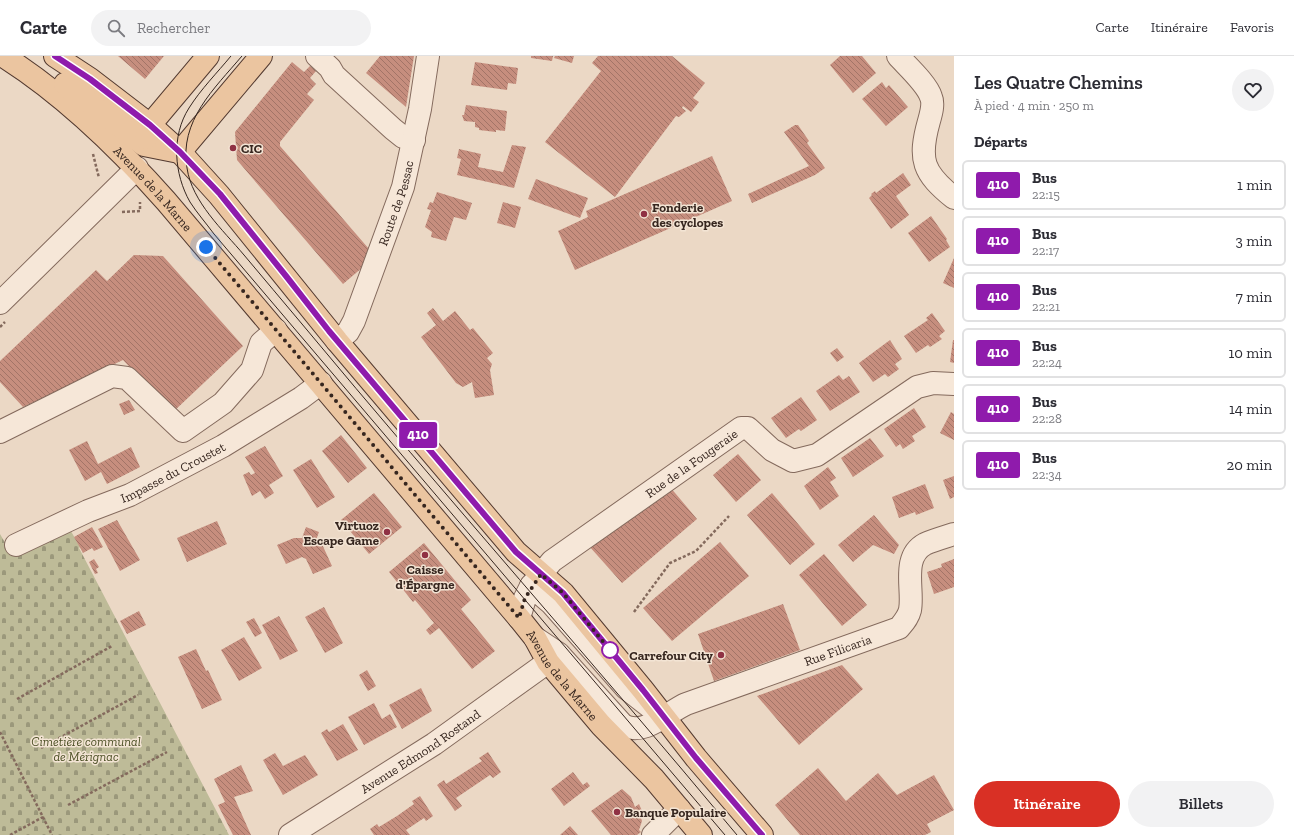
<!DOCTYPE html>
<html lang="fr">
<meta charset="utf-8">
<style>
:root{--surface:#fff;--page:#f2f2f3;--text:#2b2b33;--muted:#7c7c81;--line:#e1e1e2;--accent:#d93025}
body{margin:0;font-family:"Zilla Slab",serif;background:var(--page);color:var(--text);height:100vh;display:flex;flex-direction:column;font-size:15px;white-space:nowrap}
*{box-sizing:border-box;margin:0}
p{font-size:13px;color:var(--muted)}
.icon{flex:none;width:22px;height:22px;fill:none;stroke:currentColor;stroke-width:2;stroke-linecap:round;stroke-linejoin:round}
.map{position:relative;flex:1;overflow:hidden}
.sheet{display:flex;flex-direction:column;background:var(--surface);width:340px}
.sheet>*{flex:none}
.badge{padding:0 8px;border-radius:3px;font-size:14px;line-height:26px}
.you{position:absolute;width:20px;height:20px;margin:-10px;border:3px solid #fff;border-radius:50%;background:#1a73e8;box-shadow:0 0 0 6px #1a73e833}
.map>.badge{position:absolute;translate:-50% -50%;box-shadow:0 0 0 2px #fff}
h2{padding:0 20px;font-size:15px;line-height:36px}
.round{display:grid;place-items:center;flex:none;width:42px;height:42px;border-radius:21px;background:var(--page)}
.headline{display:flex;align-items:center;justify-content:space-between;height:68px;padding:0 20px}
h1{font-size:19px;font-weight:600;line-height:30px}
.action{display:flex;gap:8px;margin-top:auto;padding:8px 20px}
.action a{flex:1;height:46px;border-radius:24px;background:var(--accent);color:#fff;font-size:16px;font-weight:600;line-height:46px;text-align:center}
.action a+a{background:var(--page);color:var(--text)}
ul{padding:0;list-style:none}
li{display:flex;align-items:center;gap:12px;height:50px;margin:0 8px 6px;padding:0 12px;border:2px solid var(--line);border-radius:6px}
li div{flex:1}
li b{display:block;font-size:15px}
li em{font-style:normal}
li .badge{min-width:44px;font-weight:700;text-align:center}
header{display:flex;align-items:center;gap:24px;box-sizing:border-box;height:56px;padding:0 20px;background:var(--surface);border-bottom:1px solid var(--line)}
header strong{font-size:19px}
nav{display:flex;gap:22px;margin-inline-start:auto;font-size:14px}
.search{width:280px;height:36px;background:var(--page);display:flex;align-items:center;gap:10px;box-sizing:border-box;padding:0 14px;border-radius:22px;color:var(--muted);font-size:15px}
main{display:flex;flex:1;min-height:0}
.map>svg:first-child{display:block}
.cemetery{fill:url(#cemetery-stones)}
.building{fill:url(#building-back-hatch)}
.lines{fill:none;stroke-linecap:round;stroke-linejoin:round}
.minor-casing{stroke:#846a5d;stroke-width:24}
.major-casing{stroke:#533a30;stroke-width:24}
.path{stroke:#846a5d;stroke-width:2.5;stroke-dasharray:3 2;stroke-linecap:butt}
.minor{stroke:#f6e7d8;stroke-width:22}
.major{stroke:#ebc5a0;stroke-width:22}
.tram{stroke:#36261f;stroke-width:1}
.line-casing{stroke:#fff;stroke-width:9}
.line{stroke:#8f1bac;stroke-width:6}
.walk{stroke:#36261f;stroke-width:4;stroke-dasharray:0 7.2}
.poi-dot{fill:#8f3144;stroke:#f3e4d4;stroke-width:1.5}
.stop-dot{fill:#fff;stroke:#8f1bac;stroke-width:2}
.labels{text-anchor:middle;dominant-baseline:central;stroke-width:3;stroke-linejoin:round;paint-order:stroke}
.poi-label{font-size:13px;font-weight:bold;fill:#36261f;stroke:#f3e4d4;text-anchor:start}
.street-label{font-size:13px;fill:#36261f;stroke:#f3e4d4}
.park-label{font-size:13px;font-style:italic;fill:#4e5127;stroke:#f3e4d4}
</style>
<header>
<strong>Carte</strong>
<div class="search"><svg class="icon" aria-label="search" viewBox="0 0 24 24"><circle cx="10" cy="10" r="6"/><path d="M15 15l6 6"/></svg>Rechercher</div>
<nav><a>Carte</a><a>Itinéraire</a><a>Favoris</a></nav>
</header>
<main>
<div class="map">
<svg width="954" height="779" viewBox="0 0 954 779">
<defs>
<pattern id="cemetery-stones" width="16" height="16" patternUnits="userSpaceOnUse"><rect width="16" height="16" fill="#bebb98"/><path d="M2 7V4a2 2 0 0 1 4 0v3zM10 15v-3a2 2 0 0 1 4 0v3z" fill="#9b987b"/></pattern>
<pattern id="building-back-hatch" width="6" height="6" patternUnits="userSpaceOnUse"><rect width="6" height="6" fill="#c68e7e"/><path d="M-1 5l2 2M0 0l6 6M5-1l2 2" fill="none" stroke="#a27467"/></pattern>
</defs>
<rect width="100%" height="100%" fill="#ebd8c5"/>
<path class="cemetery" d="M 68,470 L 80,491 L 79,492 L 229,779 L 0,779 L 0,478 L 11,497 Z"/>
<path class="building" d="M 118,0 L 164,0 L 145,23 Z
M 380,0 L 414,0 L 406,51 L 366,17 Z
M 531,0 L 553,0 L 552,5 L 531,2 Z
M 555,0 L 574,0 L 572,7 L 554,2 Z
M 598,0 L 672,0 L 705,27 L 693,42 L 699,46 L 691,56 L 683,50 L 682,52 L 686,55 L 679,61 L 676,60 L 615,141 L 545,86 L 601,15 L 592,7 Z
M 840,0 L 862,0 L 876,17 L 853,37 L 830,9 Z
M 292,6 L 304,16 L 310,10 L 316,15 L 310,22 L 316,28 L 307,38 L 314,44 L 280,86 L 280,90 L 369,193 L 363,211 L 343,228 L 237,104 L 235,76 Z
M 475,6 L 518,12 L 516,28 L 508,27 L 507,34 L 471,29 Z
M 882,26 L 886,32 L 889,29 L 908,51 L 886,70 L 862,43 Z
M 466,49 L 507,55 L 505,75 L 496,74 L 496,76 L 479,74 L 479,72 L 475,71 L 475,66 L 464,65 L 462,59 L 464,59 Z
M 795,69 L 798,69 L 809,85 L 807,87 L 825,112 L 815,119 L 752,147 L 748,138 L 809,110 L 784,76 Z
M 512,89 L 526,91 L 514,132 L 457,119 L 461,103 L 457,102 L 459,93 L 481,98 L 478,111 L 503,116 Z
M 712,100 L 732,145 L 575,214 L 558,175 L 588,161 L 586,155 Z
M 903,117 L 911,129 L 896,140 L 909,159 L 891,173 L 869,142 L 872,139 L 871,138 L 875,135 L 876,137 Z
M 536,123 L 588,142 L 580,162 L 528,143 Z
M 437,136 L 472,147 L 466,164 L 454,161 L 446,185 L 431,181 L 432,176 L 425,171 L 431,154 L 427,153 L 430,146 L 433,147 Z
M 503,146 L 521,151 L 515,172 L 497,167 Z
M 931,160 L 947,183 L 946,184 L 950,191 L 929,206 L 908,177 Z
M 134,199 L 163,200 L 243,290 L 173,356 L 123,304 L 23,351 L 0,326 L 0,305 L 96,214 L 107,225 Z
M 954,202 L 954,232 L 943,227 Z
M 433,252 L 443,265 L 455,255 L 470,274 L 473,272 L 493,297 L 487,302 L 492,308 L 490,314 L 494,339 L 475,342 L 472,326 L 463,331 L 456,327 L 421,281 L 436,269 L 427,257 Z
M 932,257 L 945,275 L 939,280 L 942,283 L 930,291 L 928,289 L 916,297 L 904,280 L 928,264 L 926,262 Z
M 890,284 L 902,303 L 895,308 L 899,313 L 888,321 L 885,318 L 873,326 L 859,307 Z
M 953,284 L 954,284 L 954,307 L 950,306 Z
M 837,292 L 844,301 L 837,306 L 830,297 Z
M 839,319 L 843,324 L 849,320 L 860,336 L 830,355 L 816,335 Z
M 801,341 L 817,364 L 801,375 L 799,373 L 786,382 L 771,362 Z
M 129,344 L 135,354 L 124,359 L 119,348 Z
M 914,352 L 926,371 L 912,380 L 915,385 L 903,393 L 900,388 L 896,391 L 884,373 Z
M 951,356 L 954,358 L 954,384 L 940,377 Z
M 341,379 L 367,412 L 348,427 L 322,395 Z
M 870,382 L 884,400 L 853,421 L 841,402 Z
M 87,385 L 98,408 L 131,391 L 140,411 L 107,428 L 101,416 L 85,425 L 69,394 Z
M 265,390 L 283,420 L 269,429 L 274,437 L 265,443 L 260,435 L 252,440 L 243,419 L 249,416 L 251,419 L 255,417 L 245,401 Z
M 738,398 L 761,424 L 736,446 L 713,419 Z
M 311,403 L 335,441 L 317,452 L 293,414 Z
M 828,411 L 836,422 L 830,426 L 839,440 L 820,454 L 804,430 Z
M 954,420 L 954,441 L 950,443 L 943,424 Z
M 925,428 L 934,452 L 916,459 L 915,456 L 899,462 L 892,441 Z
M 670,431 L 697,463 L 622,527 L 589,490 Z
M 374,437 L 402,471 L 369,498 L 341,464 Z
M 772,437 L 815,488 L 790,509 L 747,459 Z
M 874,459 L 899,489 L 894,498 L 873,489 L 853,506 L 838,489 Z
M 117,464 L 140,504 L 120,515 L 98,473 Z
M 217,465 L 227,488 L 187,506 L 177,482 Z
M 92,471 L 103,491 L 94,495 L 92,492 L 83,497 L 74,481 Z
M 306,471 L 319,476 L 316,484 L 318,487 L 321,486 L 332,510 L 313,518 L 306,503 L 302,501 L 286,508 L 277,489 L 294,482 L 302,482 Z
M 720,486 L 749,520 L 672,585 L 643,552 Z
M 424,487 L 471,544 L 461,553 L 495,595 L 472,613 L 439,572 L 430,579 L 426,574 L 434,567 L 415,544 L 413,546 L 389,516 Z
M 824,498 L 867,549 L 842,570 L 799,519 Z
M 94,503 L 99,511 L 96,513 L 98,517 L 95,518 L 89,506 Z
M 954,503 L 954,531 L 934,538 L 927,516 L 942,511 L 941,508 Z
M 783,548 L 800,594 L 714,625 L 698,578 Z
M 324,551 L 343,587 L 325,597 L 305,561 Z
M 139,555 L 146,569 L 127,578 L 120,565 Z
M 279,560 L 298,595 L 280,604 L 262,569 Z
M 254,562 L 262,577 L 255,581 L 246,566 Z
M 244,581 L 262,612 L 239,625 L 221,594 Z
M 196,593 L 206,615 L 208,614 L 222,644 L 202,653 L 178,601 Z
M 842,609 L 863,633 L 799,689 L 757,640 Z
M 367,614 L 376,630 L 368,635 L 359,619 Z
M 421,632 L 432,655 L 402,673 L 389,649 Z
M 374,647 L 382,663 L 390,658 L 397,671 L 364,689 L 348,661 Z
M 343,668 L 358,694 L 337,705 L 321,677 L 327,673 L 329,676 Z
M 488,696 L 501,716 L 493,722 L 490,719 L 456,742 L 462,750 L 455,755 L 437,729 L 444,724 L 446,728 L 482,705 L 479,702 Z
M 275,697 L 283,710 L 305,699 L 318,719 L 283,739 L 263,704 Z
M 241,709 L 253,735 L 234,741 L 251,779 L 233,779 L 218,749 L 225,746 L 214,723 Z
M 818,712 L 846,745 L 878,717 L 897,739 L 934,719 L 954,754 L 927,768 L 931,776 L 925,779 L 800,779 L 775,749 Z
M 573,716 L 583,729 L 587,726 L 590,730 L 564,750 L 551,733 Z
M 622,733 L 631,741 L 635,751 L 639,748 L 643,757 L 640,759 L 642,765 L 639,774 L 641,776 L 637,779 L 611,779 L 591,755 Z
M 420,740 L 433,760 L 426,765 L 424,762 L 406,774 L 410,779 L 374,779 L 370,773 L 377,768 L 379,771 L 397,760 L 414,748 L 412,745 Z
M 570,770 L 578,779 L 560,779 Z"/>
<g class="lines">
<g class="minor-casing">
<g id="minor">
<path d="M 317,0 L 330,12 L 334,19 L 393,73 L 403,81 L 414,84"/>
<path d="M 898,0 C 907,10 927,28 931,41 C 934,48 931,58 929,65 C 918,104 923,117 954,142"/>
<path d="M 0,247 L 137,112"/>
<path id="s1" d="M 337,285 L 348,276 L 354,265 L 403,131 L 420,53 L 428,0"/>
<path d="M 0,376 L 112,320 L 127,322 L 183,375 L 223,347 L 252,314 L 261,287 L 276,274"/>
<path id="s2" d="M 16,489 L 88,455 L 130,439 L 223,390 L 301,342 L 321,327"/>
<path id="s3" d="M 531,530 L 552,505 L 741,372 L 748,372 L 772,394 L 793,405 L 817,399 L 917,331 L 933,327 L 954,328"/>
<path d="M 519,562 L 525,542 L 531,530 L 551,547 L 626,632 L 654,654"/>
<path id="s4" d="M 535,582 L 559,598 L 623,669 C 644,681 668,656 686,648 L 899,572 C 904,566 908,562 910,554 C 914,534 901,501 925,488 C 934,484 945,481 954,478"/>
<path id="s5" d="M 290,779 L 434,688 L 548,606"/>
<path d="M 653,779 L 679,753"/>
</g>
</g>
<g class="major-casing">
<g id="major">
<path id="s6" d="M 3,0 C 65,39 118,91 166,145 L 519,562 L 535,582 L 548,606 L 601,669 L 654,723 L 701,779"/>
<path d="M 55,0 L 90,23 L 150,69 L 180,96 L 219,139 L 337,285 L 516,496 L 563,537 L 643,634 L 696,702 L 762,779"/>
<path d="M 65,28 L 144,89 L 179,96"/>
<path d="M 146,82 L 150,69 L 208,0"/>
<path d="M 180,96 L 261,0"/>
</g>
</g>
<path class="path" d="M 93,98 L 99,122
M 122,156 L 140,155 L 140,146
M 0,271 L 5,266
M 634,556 L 670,507 L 696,495 L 729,460
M 17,643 L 112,590
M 0,676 L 52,779
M 41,692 L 138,639
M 68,749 L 167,696
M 10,779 L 43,761"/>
<use href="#minor" class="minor"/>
<use href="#major" class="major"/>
<path class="tram" d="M 231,0 C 217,17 201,33 189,52 C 171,80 174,118 190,146 C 197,157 206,167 214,178 L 725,779
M 242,0 C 214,33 179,65 187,112 C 192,146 223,174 244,199 C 263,222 283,245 302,268 C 445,440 594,607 737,779"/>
</g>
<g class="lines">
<g class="line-casing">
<path id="line" d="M 55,0 L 90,23 L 150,69 L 180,96 L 220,138 L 286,220 L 329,275 L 516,496 L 563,537 L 643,634 L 696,702 L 762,779"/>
</g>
<use href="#line" class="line"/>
<path class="walk" d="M 206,191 L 519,562 L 525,542 L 541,518 L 563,537 L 610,594"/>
</g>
<g class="poi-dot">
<circle cx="233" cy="92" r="4"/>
<circle cx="644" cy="158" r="4"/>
<circle cx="387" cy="476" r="4"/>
<circle cx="425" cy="499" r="4"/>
<circle cx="721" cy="599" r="4"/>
<circle cx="617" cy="756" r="4"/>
</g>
<circle class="stop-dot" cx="610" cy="594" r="8"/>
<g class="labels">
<g class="poi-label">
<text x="241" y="92">CIC</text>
<text x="652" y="151">Fonderie<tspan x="652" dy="15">des cyclopes</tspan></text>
<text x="379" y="469" text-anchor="end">Virtuoz<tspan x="379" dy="15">Escape Game</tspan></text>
<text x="425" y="513" text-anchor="middle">Caisse<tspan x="425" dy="15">d'Épargne</tspan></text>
<text x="713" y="599" text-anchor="end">Carrefour City</text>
<text x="625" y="756">Banque Populaire</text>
</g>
<g class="street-label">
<text stroke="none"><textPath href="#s6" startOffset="201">Avenue de la Marne</textPath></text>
<text stroke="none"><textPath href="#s1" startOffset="152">Route de Pessac</textPath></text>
<text stroke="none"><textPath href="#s3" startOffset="203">Rue de la Fougeraie</textPath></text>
<text stroke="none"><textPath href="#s2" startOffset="173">Impasse du Croustet</textPath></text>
<text stroke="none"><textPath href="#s4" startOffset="355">Rue Filicaria</textPath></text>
<text stroke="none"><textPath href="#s6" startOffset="837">Avenue de la Marne</textPath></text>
<text stroke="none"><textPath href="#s5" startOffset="155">Avenue Edmond Rostand</textPath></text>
</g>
<g class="park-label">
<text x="86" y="685">Cimetière communal<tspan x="86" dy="15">de Mérignac</tspan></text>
</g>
</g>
</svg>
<div class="you" style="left:206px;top:191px"></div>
<b class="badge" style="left:418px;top:379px;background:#8f1bac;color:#fff">410</b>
</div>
<section class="sheet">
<div class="headline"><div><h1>Les Quatre Chemins</h1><p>À pied · 4 min · 250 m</p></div><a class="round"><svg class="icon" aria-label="heart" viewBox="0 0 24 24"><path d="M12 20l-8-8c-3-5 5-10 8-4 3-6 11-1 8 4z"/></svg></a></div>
<h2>Départs</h2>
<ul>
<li><span class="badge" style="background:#8f1bac;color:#fff">410</span><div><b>Bus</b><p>22:15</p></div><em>1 min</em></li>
<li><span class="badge" style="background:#8f1bac;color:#fff">410</span><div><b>Bus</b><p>22:17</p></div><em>3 min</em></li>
<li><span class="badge" style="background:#8f1bac;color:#fff">410</span><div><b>Bus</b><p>22:21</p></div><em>7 min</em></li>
<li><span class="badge" style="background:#8f1bac;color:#fff">410</span><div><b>Bus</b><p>22:24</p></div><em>10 min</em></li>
<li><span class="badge" style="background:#8f1bac;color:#fff">410</span><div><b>Bus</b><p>22:28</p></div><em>14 min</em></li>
<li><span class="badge" style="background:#8f1bac;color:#fff">410</span><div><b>Bus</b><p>22:34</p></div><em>20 min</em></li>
</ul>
<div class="action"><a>Itinéraire</a><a>Billets</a></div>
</section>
</main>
